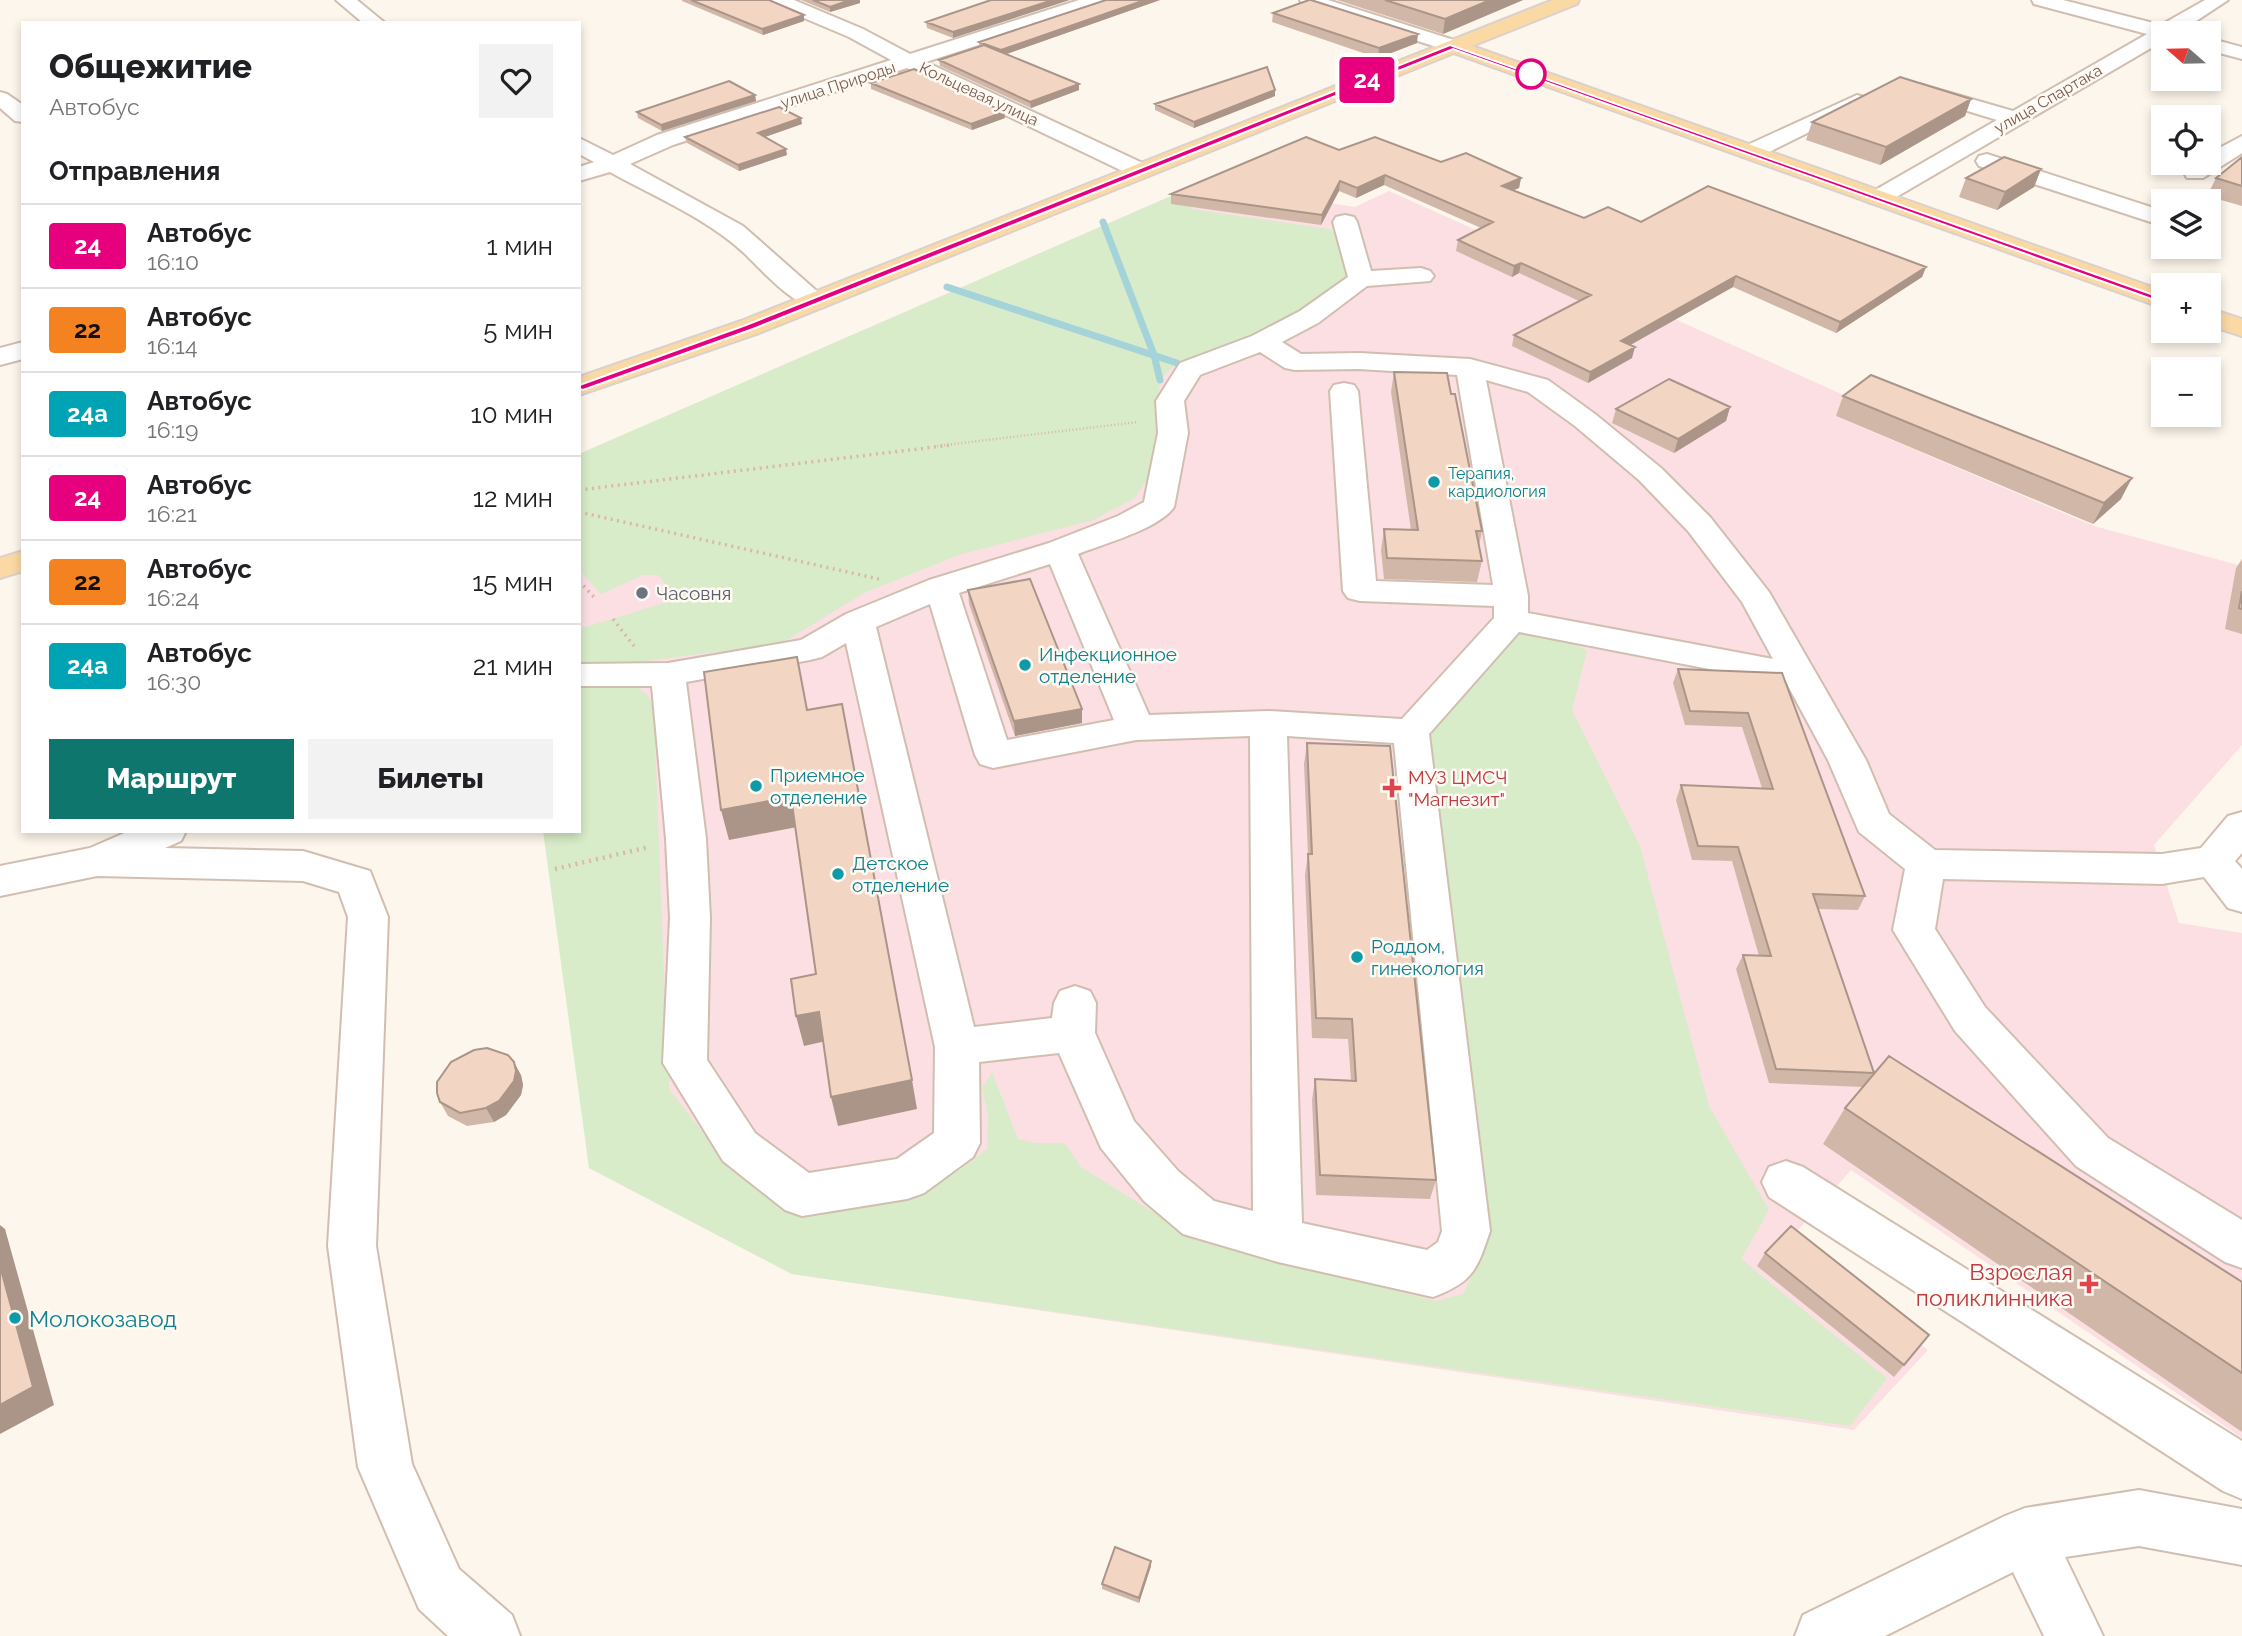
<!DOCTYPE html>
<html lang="ru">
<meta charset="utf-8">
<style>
:root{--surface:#fff;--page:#f2f2f2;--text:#202124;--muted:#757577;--line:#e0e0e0;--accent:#0f766e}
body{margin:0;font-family:Raleway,sans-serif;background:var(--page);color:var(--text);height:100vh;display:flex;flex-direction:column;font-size:26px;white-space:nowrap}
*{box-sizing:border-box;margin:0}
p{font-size:23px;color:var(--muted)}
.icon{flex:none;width:38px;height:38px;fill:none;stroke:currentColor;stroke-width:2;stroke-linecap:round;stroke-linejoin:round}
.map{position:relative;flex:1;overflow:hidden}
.panel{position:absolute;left:21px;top:21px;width:560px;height:812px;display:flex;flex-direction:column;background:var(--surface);border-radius:0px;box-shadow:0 4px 10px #0003}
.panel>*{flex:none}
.badge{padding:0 14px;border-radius:5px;font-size:24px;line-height:46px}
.needle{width:46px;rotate:290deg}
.controls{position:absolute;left:2151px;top:21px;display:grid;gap:14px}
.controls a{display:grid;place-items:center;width:70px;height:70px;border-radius:0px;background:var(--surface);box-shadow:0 4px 10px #0003;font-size:35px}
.map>.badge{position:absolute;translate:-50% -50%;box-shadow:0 0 0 4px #fff}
h2{padding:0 28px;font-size:26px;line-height:63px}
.round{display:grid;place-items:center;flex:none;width:74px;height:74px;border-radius:0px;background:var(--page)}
.summary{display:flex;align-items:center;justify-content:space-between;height:119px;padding:0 28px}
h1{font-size:33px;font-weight:800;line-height:52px}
.action{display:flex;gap:14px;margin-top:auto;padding:14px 28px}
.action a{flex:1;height:80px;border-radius:0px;background:var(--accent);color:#fff;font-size:28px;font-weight:800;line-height:80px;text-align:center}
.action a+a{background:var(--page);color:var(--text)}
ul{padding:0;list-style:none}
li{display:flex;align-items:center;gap:21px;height:84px;padding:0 28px;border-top:2px solid var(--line)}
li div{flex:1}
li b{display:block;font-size:26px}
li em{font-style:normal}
li .badge{min-width:77px;font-weight:700;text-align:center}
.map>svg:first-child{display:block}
.medical{fill:#fbdfe3}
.green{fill:#d8ecc9}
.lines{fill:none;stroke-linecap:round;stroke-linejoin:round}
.stream{stroke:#a5d3da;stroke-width:7}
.minor-casing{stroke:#d1beb0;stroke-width:4}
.major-casing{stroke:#dad1cd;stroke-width:4}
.path-far2{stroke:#d9b8a5;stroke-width:2.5;stroke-dasharray:1 2.5;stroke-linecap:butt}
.path-far1{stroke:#d9b8a5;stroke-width:3.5;stroke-dasharray:2 4.5;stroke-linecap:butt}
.path{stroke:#d9b8a5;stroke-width:4.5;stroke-dasharray:2 5;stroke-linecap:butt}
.minor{fill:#fff;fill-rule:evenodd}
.major{fill:#fbd9a5;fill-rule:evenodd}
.wall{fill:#d1b7a8}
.shaded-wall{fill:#aa9588}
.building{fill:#f3d5c3;stroke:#aa9588;stroke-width:2}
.line{fill:#e6007e;stroke:#fff;stroke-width:2}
.stop-dot{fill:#fff;stroke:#e6007e;stroke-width:3.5}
.culture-dot{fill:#0f9aa8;stroke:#fffaf3;stroke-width:2.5}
.worship-dot{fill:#6b7280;stroke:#fffaf3;stroke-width:2.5}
.health-dot{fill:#e0444e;stroke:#fffaf3;stroke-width:2.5}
.labels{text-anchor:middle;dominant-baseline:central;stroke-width:5;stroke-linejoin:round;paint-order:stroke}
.far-street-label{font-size:16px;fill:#7a5c4d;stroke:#fffaf3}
.far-culture-label{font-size:16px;fill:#0d838f;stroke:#fffaf3;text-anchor:start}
.worship-label{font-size:19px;fill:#5b616d;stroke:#fffaf3;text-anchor:start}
.culture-label{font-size:19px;fill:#0d838f;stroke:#fffaf3;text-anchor:start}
.health-label{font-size:19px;fill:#be3a42;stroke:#fffaf3;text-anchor:start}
.near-health-label{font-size:23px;fill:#be3a42;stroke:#fffaf3;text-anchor:end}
.near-culture-label{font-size:23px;fill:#0d838f;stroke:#fffaf3;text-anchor:start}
</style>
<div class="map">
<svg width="2242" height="1636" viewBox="0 0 2242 1636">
<rect width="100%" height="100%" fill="#fdf6ec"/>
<path class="medical" d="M 1201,183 L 1355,207 L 1389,191 L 1855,400 L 1835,416 L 2094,526 L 2242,566 L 2242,745 L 2154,845 L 2179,923 L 2242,933 L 2242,1438 L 1851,1170 L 1790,1239 L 1928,1350 L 1854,1430 L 792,1274 L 589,1168 L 579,831 L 579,454 Z"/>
<path class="green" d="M 1201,183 L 1206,184 L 1191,209 L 1336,230 L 1350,272 C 1325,299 1291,322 1258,338 C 1226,353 1181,349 1160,381 L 1151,474 L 1135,498 L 1093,520 L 959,555 L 864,593 L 782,643 L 632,663 L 579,665 L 579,629 L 664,603 L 672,592 L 658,575 L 643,575 L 601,594 L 579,570 L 579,454 Z
M 1520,629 L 1575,644 L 1587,651 L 1572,710 L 1640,846 L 1709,1106 L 1769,1210 L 1741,1259 L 1887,1378 L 1850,1426 L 792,1274 L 589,1168 L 543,831 L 579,831 L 579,683 C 609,684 650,675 654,714 L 666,1026 L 672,1031 L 669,1089 L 704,1134 L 803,1212 L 956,1173 L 987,1149 L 988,1116 L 982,1088 L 992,1072 L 1018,1139 L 1036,1143 L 1065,1143 L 1081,1167 L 1193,1237 L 1435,1301 L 1463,1294 L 1477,1266 L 1482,1228 L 1428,738 Z"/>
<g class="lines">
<path class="stream" d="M 1103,222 L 1154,355 L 1160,380
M 947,287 L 1177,363"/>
<g class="minor-casing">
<path id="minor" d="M 336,0 L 357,0 L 385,23 L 363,23 Z
M 769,0 L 794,0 L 863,29 L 910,54 L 1079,0 L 1107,0 L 1105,4 L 926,62 L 1149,166 L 1152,171 L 1149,176 L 1133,176 L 907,68 L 673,145 L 630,164 L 743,226 L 828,301 L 824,307 C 798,313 762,270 743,252 C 706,218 655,197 610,172 L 579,181 L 579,167 L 594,162 L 579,154 L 579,138 L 613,155 L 657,135 L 891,60 L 849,37 L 771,4 Z
M 1300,0 L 1328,0 L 1460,42 L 1463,46 L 1460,50 L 1446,50 L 1302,4 Z
M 2032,0 L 2063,0 L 2161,25 L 2205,0 L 2228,0 L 2178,33 L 2163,33 L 2163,41 L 1886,203 L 1870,203 L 1866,198 L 1870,193 L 1997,120 L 1912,94 L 1909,90 L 1912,86 L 1919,84 L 2013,111 L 2147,34 L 2034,4 Z
M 2208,38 L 2242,47 L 2242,59 L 2208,50 Z
M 0,92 L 7,94 L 23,105 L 23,122 L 15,121 L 0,108 Z
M 1857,95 L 1864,97 L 1868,101 L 1864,105 L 1759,157 L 1743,157 L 1740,152 L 1743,147 Z
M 2242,136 L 2242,153 L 2203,178 L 2187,178 L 2184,173 L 2195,163 L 2208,163 L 2208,154 Z
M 1987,154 L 2163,211 L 2163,226 L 1979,166 L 1976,161 L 1979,156 Z
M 1345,215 L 1354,217 L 1357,222 L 1371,271 L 1421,268 L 1430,271 L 1434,276 L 1430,281 L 1367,286 L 1318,323 L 1282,342 L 1301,354 L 1359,353 L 1470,359 L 1548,380 L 1595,414 L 1661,468 L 1710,517 L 1769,592 L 1866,760 L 1889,814 L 1935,850 L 2162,854 L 2201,848 L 2228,816 L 2242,812 L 2242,853 L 2235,861 L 2242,869 L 2242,912 L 2228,908 L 2204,877 L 2162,884 L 1943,879 L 1935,929 L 1985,1007 L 2108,1138 L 2242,1220 L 2242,1268 L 2225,1262 L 2076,1166 L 1955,1031 L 1893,930 L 1905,869 L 1859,832 L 1828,760 L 1787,684 L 1519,632 L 1429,734 L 1490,1231 C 1477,1270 1473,1282 1433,1297 L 1278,1262 L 1183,1234 L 1144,1201 L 1101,1148 L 1059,1053 L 979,1062 L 980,1143 L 973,1157 L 924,1193 L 907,1199 L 802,1216 L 785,1210 L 723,1161 L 663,1063 L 670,918 L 666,839 L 652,686 L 579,686 L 579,664 L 668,663 L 801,640 L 846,614 L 929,580 L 1049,543 L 1118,516 L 1144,502 L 1158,433 L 1156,401 L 1180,363 L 1252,336 L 1300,311 L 1348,277 L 1333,222 L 1336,217 ZM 1260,352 L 1285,368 L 1295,370 L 1359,369 L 1457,375 L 1493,585 L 1376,581 L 1358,391 L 1354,385 L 1344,383 L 1334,385 L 1330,391 L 1343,591 L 1348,598 L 1360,601 L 1494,606 L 1494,618 L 1402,719 L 1268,711 L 1149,715 L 1078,554 C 1103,544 1159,529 1174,507 L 1188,433 L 1184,401 L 1200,375 ZM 1486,380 L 1528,392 L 1575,426 L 1639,480 L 1688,531 L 1742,602 L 1773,659 L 1528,613 L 1528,596 ZM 1050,564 L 1114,720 L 1007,740 L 959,593 ZM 930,604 L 975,755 L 980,764 L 993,768 L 1136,740 L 1250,736 L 1253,1211 L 1214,1201 L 1178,1171 L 1134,1121 L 1095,1033 L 1096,1003 L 1090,991 L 1075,986 L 1060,991 L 1054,1003 L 1052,1018 L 974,1027 L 876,627 ZM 846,643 L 935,1047 L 934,1133 L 897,1159 L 809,1173 L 755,1133 L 707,1060 L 710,918 L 706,839 L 686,682 L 810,660 L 822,657 ZM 1287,736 L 1394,743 L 1442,1231 L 1438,1242 L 1427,1250 L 1302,1223 Z
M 23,342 L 23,359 L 0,365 L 0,348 Z
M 129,831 L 186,831 L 181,841 L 165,848 L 303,851 L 370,871 L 388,917 L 376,1246 L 412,1464 L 459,1569 L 512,1615 L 520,1636 L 448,1636 L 419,1609 L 358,1467 L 328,1246 L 348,917 L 339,892 L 303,881 L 97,876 L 0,896 L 0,866 L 90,848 Z
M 1786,1161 L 1803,1167 L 2242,1441 L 2242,1499 L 2223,1491 L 1769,1197 L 1762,1182 L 1769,1167 Z
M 2139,1490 L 2242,1509 L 2242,1565 L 2139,1546 L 2065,1557 L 2103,1636 L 2044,1636 L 2013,1572 L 1885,1636 L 1795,1636 L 1803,1615 L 2005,1516 L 2025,1508 Z"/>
</g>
<g class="major-casing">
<path id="major" d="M 1553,0 L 1579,0 L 1577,4 L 1472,46 L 2163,291 L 2163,308 L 1454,53 L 759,333 L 579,395 L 579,377 L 741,321 Z
M 2208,308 L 2242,319 L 2242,336 L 2208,325 Z
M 23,551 L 23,571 L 0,578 L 0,558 Z"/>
</g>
<path class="path-far2" d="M 937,446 L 1138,422"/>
<path class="path-far1" d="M 579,490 L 951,445
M 579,512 L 879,579
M 579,581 L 594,597
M 613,619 L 634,646"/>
<path class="path" d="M 555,869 L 649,847"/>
<use href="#minor" class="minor"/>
<use href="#major" class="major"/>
</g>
<path class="wall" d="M 682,0 L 769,0 L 804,21 L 763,35 L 682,1 Z
M 801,0 L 860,0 L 860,3 L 830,12 Z
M 991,0 L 953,38 L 927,28 L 926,22 Z
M 1160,0 L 1006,54 L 1079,84 L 1079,90 L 1031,108 L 940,66 L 939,60 L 979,46 L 979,42 L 1106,1 Z
M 1337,0 L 1523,0 L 1443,34 Z
M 1273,13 L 1417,43 L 1378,58 L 1272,22 Z
M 871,83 L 1005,118 L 972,130 L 871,89 Z
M 1275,90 L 1275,96 L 1194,128 L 1155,110 L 1155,104 Z
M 755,95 L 756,101 L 662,131 L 638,118 L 637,112 Z
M 1971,99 L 1965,116 L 1880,165 L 1806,140 L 1812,122 Z
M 802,124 L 765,137 L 787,155 L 739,171 L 687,143 L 685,137 Z
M 1339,150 L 1441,162 L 1521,178 L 1519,188 L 1513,190 L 1584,218 L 1641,222 L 1926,267 L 1922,277 L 1836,333 L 1733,287 L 1630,345 L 1632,358 L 1588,383 L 1512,346 L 1514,335 L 1579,301 L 1519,273 L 1512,277 L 1456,251 L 1458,240 L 1481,228 L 1384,185 L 1356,198 L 1339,191 L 1321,225 L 1171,204 L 1171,194 Z
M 2242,157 L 2242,206 L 2207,196 L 2216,178 Z
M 2041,169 L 2034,187 L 1997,210 L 1959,197 L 1966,178 Z
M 1394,372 L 1482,531 L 1479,546 L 1482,561 L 1477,582 L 1384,579 L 1381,550 L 1384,529 L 1411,530 L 1391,392 Z
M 1843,396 L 2121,499 L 2093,524 L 1836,416 Z
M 1730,407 L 1726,421 L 1674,453 L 1612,423 L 1616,409 Z
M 2242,559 L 2242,634 L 2225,629 L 2236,568 Z
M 968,590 L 1082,709 L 1082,723 L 1015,736 L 969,604 Z
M 1678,669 L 1782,673 L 1865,896 L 1858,910 L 1818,909 L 1874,1073 L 2242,1282 L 2242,1432 L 1823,1144 L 1845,1108 L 1863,1087 L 1769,1083 L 1736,969 L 1743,955 L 1759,956 L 1732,861 L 1692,860 L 1676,800 L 1681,785 L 1762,788 L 1742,727 L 1685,725 L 1673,683 Z
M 1307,743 L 1436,1180 L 1430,1199 L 1316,1195 L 1312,1100 L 1315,1079 L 1351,1080 L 1348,1039 L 1312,1038 L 1305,875 L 1308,854 L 1304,764 Z
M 521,1075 L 523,1085 L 521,1095 L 506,1115 L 494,1122 L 467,1126 L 448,1116 L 440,1102 Z
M 1765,1253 L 1929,1335 L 1894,1377 L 1757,1266 Z
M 1151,1561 L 1151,1566 L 1139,1603 L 1102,1589 L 1102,1584 Z"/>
<path class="shaded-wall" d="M 850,0 L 860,0 L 860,3 L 830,12 L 830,7 Z
M 1053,0 L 1070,0 L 953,38 L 953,32 Z
M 1145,0 L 1160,0 L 1001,56 L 1001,50 Z
M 1490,0 L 1523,0 L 1443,34 L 1445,19 Z
M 804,15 L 804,21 L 763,35 L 762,29 Z
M 1418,34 L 1417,43 L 1378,58 L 1379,48 Z
M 1079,84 L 1079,90 L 1031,108 L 1030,102 Z
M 1275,90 L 1275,96 L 1194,128 L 1194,122 Z
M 755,95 L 756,101 L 662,131 L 661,125 Z
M 1971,99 L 1965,116 L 1880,165 L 1886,147 Z
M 1004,112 L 1005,118 L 972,130 L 971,124 Z
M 801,118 L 802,124 L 759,139 L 758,133 Z
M 786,149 L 787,155 L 739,171 L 738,165 Z
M 2041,169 L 2034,187 L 1997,210 L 2005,192 Z
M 1385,175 L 1384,185 L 1356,198 L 1357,188 Z
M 1521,178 L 1519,188 L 1500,196 L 1502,186 Z
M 1340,181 L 1339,191 L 1321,225 L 1322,215 Z
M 1521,263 L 1519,273 L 1512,277 L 1514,266 Z
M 1926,267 L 1922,277 L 1836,333 L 1840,322 Z
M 1736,276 L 1733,287 L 1618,352 L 1621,341 Z
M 1635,347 L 1632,358 L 1588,383 L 1590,372 Z
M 1730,407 L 1726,421 L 1674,453 L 1678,439 Z
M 2132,478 L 2121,499 L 2093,524 L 2104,503 Z
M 1082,709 L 1082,723 L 1015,736 L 1014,721 Z
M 791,797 L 797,827 L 729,840 L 721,810 Z
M 819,1012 L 826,1041 L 804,1046 L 796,1016 Z
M 514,1062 L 521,1075 L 523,1085 L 521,1095 L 506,1115 L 494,1122 L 486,1108 Z
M 912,1080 L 917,1109 L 838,1126 L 831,1097 Z
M 0,1225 L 5,1229 L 54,1405 L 0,1434 Z
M 1151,1561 L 1151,1566 L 1139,1603 L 1139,1598 Z"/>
<path class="building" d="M 691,0 L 769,0 L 804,15 L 762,29 Z
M 813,0 L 850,0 L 830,7 Z
M 991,0 L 1053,0 L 953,32 L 926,22 Z
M 1106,0 L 1145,0 L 1001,50 L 979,42 Z
M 1309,0 L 1311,0 L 1418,34 L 1379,48 L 1273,13 Z
M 1385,0 L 1490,0 L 1445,19 Z
M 984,45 L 1079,84 L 1030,102 L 939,60 Z
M 1267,67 L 1275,90 L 1194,122 L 1155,104 Z
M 914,69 L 1004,112 L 971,124 L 871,83 Z
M 1900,77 L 1971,99 L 1886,147 L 1812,122 Z
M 729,81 L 755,95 L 661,125 L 637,112 Z
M 779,107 L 801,118 L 758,133 L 786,149 L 738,165 L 685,137 Z
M 1306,137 L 1339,150 L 1375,137 L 1441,162 L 1466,153 L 1521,178 L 1502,186 L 1584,218 L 1608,207 L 1641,222 L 1708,186 L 1926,267 L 1840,322 L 1736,276 L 1621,341 L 1635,347 L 1590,372 L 1514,335 L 1591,295 L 1521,263 L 1514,266 L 1458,240 L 1493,222 L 1385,175 L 1357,188 L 1340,181 L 1322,215 L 1171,194 Z
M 2004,157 L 2041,169 L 2005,192 L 1966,178 Z
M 2242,157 L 2242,186 L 2216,178 Z
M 1394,372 L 1447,373 L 1451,394 L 1455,394 L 1482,531 L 1476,531 L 1482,561 L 1387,558 L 1384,529 L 1418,530 Z
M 1871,375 L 2132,478 L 2104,503 L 1843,396 Z
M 1669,379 L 1730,407 L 1678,439 L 1616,409 Z
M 1030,579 L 1082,709 L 1014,721 L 968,590 Z
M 2242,591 L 2242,609 L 2239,608 Z
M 797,657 L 807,710 L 842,704 L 912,1080 L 831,1097 L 819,1012 L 796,1016 L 791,979 L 816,974 L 791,797 L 721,810 L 704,672 Z
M 1678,669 L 1782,673 L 1865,896 L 1813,894 L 1874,1073 L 1776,1069 L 1743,955 L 1771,956 L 1738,847 L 1698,846 L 1681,785 L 1773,789 L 1748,713 L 1690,711 Z
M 1307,743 L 1390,746 L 1436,1180 L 1320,1175 L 1315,1079 L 1356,1081 L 1352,1019 L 1316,1018 L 1308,854 L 1312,854 Z
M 487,1048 L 508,1055 L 514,1062 L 516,1071 L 514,1081 L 499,1101 L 486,1108 L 460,1113 L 440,1102 L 437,1093 L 437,1082 L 451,1062 L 474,1050 Z
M 1889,1056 L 2242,1282 L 2242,1373 L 1845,1108 Z
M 1791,1226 L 1929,1335 L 1904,1365 L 1765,1253 Z
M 0,1266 L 33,1387 L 0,1405 Z
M 1115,1547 L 1151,1561 L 1139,1598 L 1102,1584 Z"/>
<path class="line" d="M 1450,45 L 2168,300 L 2160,302 L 1453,49 L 753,329 L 583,390 L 574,387 L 746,325 Z"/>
<circle class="stop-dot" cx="1531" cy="74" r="14"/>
<g class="culture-dot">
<circle cx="1434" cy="482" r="7"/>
<circle cx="1025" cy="665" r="7"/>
<circle cx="756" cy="786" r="7"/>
<circle cx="838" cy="874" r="7"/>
<circle cx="1357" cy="957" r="7"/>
<circle cx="15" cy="1318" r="7"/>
</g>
<circle class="worship-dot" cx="642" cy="593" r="7"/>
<g class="health-dot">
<path d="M1388.5 777.5h7v7h7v7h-7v7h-7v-7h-7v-7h7z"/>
<path d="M2085.5 1273.5h7v7h7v7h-7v7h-7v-7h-7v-7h7z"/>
</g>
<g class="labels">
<g class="far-street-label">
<text transform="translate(838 85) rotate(-18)">улица Природы</text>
<text transform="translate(979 94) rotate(25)">Кольцевая улица</text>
<text transform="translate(2048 99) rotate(-30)">улица Спартака</text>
</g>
<g class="far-culture-label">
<text x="1448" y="473">Терапия,<tspan x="1448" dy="18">кардиология</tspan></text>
</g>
<g class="worship-label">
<text x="656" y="593">Часовня</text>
</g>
<g class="culture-label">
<text x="1039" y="654">Инфекционное<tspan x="1039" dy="22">отделение</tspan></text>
<text x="770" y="775">Приемное<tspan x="770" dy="22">отделение</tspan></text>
<text x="852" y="863">Детское<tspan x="852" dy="22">отделение</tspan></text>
<text x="1371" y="946">Роддом,<tspan x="1371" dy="22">гинекология</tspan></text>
</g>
<g class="health-label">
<text x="1408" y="777">МУЗ ЦМСЧ<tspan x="1408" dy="22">"Магнезит"</tspan></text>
</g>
<g class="near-health-label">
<text x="2073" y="1271">Взрослая<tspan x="2073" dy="26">поликлинника</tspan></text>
</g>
<g class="near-culture-label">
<text x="29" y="1318">Молокозавод</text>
</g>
</g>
</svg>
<div class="controls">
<a><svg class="needle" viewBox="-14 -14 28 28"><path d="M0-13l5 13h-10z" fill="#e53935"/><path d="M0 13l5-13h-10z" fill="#757577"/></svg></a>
<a><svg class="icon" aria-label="locate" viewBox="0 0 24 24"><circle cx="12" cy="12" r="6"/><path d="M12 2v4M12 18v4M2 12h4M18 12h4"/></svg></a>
<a><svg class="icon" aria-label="layers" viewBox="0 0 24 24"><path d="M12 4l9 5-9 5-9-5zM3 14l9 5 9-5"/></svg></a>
<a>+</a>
<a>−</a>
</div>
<b class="badge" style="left:1367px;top:80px;background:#e6007e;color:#fff">24</b>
<section class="panel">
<div class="summary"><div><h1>Общежитие</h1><p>Автобус</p></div><a class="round"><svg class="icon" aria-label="heart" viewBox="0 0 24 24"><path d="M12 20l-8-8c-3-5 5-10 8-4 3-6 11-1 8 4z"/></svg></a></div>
<h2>Отправления</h2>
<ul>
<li><span class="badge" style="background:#e6007e;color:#fff">24</span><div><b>Автобус</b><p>16:10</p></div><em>1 мин</em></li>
<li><span class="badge" style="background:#f58220;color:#111">22</span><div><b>Автобус</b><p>16:14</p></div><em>5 мин</em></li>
<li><span class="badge" style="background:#00a3b4;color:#fff">24a</span><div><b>Автобус</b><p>16:19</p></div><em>10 мин</em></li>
<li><span class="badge" style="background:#e6007e;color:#fff">24</span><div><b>Автобус</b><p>16:21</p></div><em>12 мин</em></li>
<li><span class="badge" style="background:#f58220;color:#111">22</span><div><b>Автобус</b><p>16:24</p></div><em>15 мин</em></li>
<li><span class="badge" style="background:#00a3b4;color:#fff">24a</span><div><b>Автобус</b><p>16:30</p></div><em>21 мин</em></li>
</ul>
<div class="action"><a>Маршрут</a><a>Билеты</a></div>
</section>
</div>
